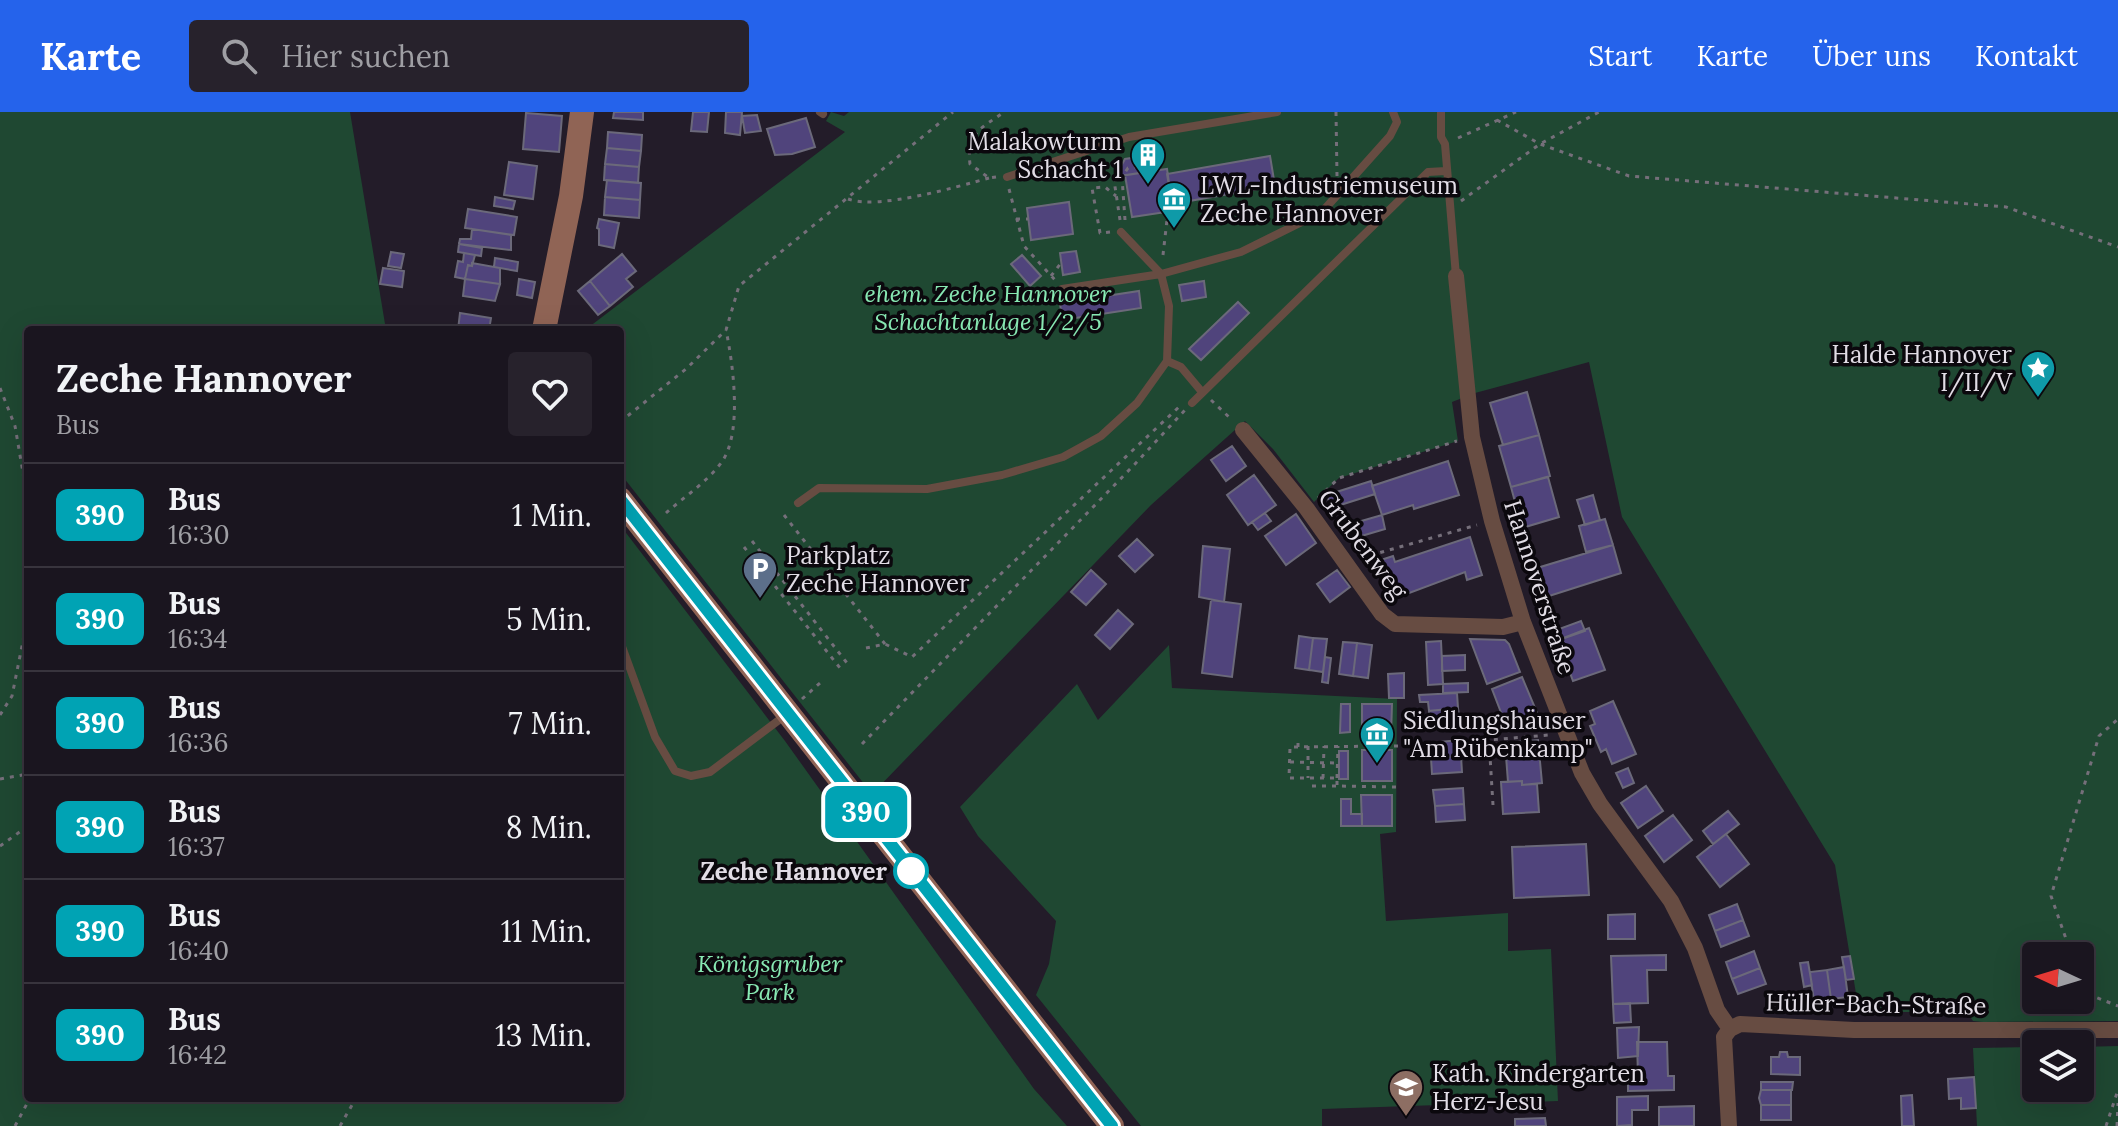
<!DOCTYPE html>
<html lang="de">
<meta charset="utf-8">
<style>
:root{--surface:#1a151f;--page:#27222c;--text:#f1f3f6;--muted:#9f9fa4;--line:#38343d;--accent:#2563eb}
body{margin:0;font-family:Lora,serif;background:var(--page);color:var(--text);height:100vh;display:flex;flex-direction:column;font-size:30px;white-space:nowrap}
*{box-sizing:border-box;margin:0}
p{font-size:26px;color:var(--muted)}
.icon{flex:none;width:44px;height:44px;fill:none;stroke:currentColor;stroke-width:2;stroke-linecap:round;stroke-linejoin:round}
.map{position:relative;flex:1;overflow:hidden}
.panel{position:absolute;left:24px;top:214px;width:600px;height:776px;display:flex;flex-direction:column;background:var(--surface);border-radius:8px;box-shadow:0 8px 32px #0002,0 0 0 2px var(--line)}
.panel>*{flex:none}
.badge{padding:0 16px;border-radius:12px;font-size:28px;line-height:52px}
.needle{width:52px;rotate:274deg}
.tools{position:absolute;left:2022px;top:830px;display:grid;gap:16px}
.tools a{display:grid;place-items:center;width:72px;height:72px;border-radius:8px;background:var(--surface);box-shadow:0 8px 32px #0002,0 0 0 2px var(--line);font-size:40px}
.map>.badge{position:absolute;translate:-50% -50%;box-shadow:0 0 0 4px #fff}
.round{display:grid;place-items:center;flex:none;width:84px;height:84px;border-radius:8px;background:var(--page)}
.summary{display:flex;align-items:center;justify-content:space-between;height:136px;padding:0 32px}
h1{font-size:38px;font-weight:700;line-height:60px}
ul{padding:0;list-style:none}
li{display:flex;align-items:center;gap:24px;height:104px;padding:0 32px;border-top:2px solid var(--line)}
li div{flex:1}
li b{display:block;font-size:30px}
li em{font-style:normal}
li .badge{min-width:88px;font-weight:700;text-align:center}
header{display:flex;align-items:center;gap:48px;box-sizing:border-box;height:112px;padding:0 40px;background:var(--accent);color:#fff}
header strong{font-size:38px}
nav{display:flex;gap:44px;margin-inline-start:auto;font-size:28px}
.search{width:560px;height:72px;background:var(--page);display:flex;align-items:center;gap:20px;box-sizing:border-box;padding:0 28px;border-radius:8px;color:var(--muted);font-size:30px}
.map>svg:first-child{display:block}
.green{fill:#1f4832;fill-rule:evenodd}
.building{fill:#50447c;stroke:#6b697a;stroke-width:2}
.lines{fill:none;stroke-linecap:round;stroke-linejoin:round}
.path{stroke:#756f7a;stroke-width:3;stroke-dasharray:4 6;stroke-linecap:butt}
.lane{stroke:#674c42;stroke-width:8}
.street{stroke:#674c42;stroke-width:16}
.secondary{stroke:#906455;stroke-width:24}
.line-casing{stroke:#fff;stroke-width:18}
.line{stroke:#00a3b4;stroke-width:12}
.stop-dot{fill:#fff;stroke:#00a3b4;stroke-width:4}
.labels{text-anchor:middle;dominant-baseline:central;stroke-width:7;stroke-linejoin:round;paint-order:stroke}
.poi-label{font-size:24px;fill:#e2dde6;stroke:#0b080d;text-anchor:start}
.park-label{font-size:24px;font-style:italic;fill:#88e9b3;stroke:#0b080d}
.street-label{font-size:24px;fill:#e2dde6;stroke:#0b080d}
.stop-label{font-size:24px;font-weight:bold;fill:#e2dde6;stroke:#0b080d;text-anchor:end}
</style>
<header>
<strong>Karte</strong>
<div class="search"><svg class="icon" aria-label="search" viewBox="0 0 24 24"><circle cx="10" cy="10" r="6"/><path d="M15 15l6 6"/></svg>Hier suchen</div>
<nav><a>Start</a><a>Karte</a><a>Über uns</a><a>Kontakt</a></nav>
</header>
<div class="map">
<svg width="2118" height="1014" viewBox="0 0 2118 1014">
<rect width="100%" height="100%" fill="#231c29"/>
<path class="green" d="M 0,0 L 350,0 L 386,218 L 28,218 L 28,986 L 620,986 L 620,413 L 785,629 L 1034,977 L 1067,1014 L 0,1014 Z
M 831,0 L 844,4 L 849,0 L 2118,0 L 2118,909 L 1983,910 L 1973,909 L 1967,900 L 1859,900 L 1835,753 L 1622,405 L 1589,250 L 1475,281 L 1452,290 L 1458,329 L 1339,366 L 1314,390 L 1273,337 L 1245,309 L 1151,393 L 872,682 L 620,361 L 620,218 L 585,218 L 845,20 L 826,9 ZM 2036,844 L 2080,844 L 2080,888 L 2036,888 Z
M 1169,533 L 1172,576 L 1397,587 L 1396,720 L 1380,722 L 1386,809 L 1508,801 L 1508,839 L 1551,837 L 1558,989 L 1322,997 L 1322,1014 L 1141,1014 L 1036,883 L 1049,852 L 1056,809 L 978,724 L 960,695 L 1077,572 L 1098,608 Z
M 2118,934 L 2118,1014 L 1977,1014 L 1973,936 L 2036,935 L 2036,976 L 2080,976 L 2080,935 Z"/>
<path class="building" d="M 614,0 L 643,0 L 643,8 L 613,6 Z
M 693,0 L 709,0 L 707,20 L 691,19 Z
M 726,0 L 742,0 L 740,23 L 725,21 Z
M 526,1 L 562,4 L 559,40 L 523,37 Z
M 757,3 L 761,19 L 745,21 L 742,4 Z
M 806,6 L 815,35 L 792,42 L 775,43 L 767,17 Z
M 608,20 L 642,23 L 641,39 L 607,36 Z
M 607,36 L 641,39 L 639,55 L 605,52 Z
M 1158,42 L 1160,58 L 1115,65 L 1125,47 Z
M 1270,44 L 1275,74 L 1172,92 L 1167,62 Z
M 509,50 L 537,54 L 533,87 L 504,83 Z
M 605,52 L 639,55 L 638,71 L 604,68 Z
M 1167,57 L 1173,99 L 1132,105 L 1125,63 Z
M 607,68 L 641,71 L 640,88 L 605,85 Z
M 495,85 L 515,89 L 513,97 L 494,94 Z
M 605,85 L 640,88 L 639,106 L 604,103 Z
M 1069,90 L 1073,122 L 1031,128 L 1027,96 Z
M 468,97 L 517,105 L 514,123 L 465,116 Z
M 599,107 L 619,111 L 614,136 L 599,133 L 599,117 L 597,116 Z
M 472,117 L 511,123 L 511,138 L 459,132 L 460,127 L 471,127 Z
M 459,132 L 482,136 L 481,144 L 458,140 Z
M 1076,139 L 1080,160 L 1063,163 L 1060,141 Z
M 391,140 L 404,142 L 401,156 L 388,154 Z
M 464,141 L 475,143 L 472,154 L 468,153 L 465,167 L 455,165 L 458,149 L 463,150 Z
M 622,142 L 636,159 L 626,167 L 633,175 L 610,194 L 590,169 Z
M 1022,143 L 1041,164 L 1030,174 L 1011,152 Z
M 495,146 L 518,150 L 517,159 L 494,155 Z
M 472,151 L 500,156 L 500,172 L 465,167 L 468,153 L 472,154 Z
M 383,156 L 404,159 L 402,175 L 380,172 Z
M 465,167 L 500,172 L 495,189 L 463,184 Z
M 519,167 L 535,170 L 532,186 L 517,183 Z
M 590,169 L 610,194 L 598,203 L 578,179 Z
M 1204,169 L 1206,185 L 1182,189 L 1179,173 Z
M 1139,179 L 1141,196 L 1062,208 L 1060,191 Z
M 1238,190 L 1249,201 L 1201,248 L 1189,237 Z
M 460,201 L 491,206 L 489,218 L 458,218 Z
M 1527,280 L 1539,323 L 1503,333 L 1490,291 Z
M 1539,323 L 1550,364 L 1511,375 L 1499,334 Z
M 1232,334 L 1246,354 L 1226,369 L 1211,348 Z
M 1448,349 L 1459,383 L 1414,397 L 1413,393 L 1382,403 L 1372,374 Z
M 1254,363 L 1276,393 L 1248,413 L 1227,383 Z
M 1548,365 L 1559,405 L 1522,416 L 1511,375 Z
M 1371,369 L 1375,382 L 1331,396 L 1327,383 Z
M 1593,383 L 1600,408 L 1585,413 L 1577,388 Z
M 1265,401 L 1271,409 L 1258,418 L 1252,410 Z
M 1296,402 L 1316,431 L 1286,453 L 1265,424 Z
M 1382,403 L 1385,417 L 1348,428 L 1344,414 Z
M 1605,407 L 1613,433 L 1586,440 L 1579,414 Z
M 1470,425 L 1482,463 L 1467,468 L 1465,460 L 1404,483 L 1401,473 L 1387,478 L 1378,449 L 1393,444 L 1395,450 Z
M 1137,427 L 1153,443 L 1135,460 L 1119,444 Z
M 1613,433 L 1621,461 L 1546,485 L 1537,456 Z
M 1203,434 L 1230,437 L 1224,490 L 1199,485 Z
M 1091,458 L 1106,472 L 1086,493 L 1071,480 Z
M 1337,458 L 1350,475 L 1330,490 L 1317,472 Z
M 1211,488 L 1241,492 L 1232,565 L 1202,561 Z
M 1118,498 L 1133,512 L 1110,537 L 1095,523 Z
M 1581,509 L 1585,519 L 1562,527 L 1559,517 Z
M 1589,516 L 1605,558 L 1573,569 L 1558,528 Z
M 1299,524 L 1313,526 L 1309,558 L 1295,556 Z
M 1313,526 L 1327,527 L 1323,560 L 1309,558 Z
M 1470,527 L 1505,528 L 1509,532 L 1520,560 L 1487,572 Z
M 1441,529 L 1443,572 L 1428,573 L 1426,530 Z
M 1343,530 L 1357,531 L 1353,564 L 1339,562 Z
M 1357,531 L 1372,533 L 1368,566 L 1353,564 Z
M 1465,543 L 1465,558 L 1442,559 L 1442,544 Z
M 1325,545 L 1331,546 L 1328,571 L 1322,570 Z
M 1404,561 L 1404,586 L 1389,586 L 1388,562 Z
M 1522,565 L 1538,603 L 1507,616 L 1492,577 Z
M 1468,571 L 1468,580 L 1443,581 L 1443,572 Z
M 1457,581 L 1458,596 L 1429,599 L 1428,590 L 1420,590 L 1419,583 Z
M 1613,589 L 1636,642 L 1612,652 L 1606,637 L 1601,640 L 1590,614 L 1595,612 L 1590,599 Z
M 1341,592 L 1350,592 L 1350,620 L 1340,621 Z
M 1362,592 L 1392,592 L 1391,624 L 1362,624 Z
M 1458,596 L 1460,612 L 1421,615 L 1421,608 L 1430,607 L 1429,599 Z
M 1459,628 L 1461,644 L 1431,646 L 1430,631 Z
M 1538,628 L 1542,671 L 1522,673 L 1522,669 L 1508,670 L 1505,631 Z
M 1362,638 L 1392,638 L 1392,669 L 1362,669 Z
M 1339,639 L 1348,639 L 1348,667 L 1339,667 Z
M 1461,644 L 1462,660 L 1432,662 L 1431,646 Z
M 1628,656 L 1634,671 L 1623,676 L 1616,661 Z
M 1522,669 L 1522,673 L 1537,672 L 1539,700 L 1503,702 L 1501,670 Z
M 1646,674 L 1663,699 L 1638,716 L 1621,691 Z
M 1463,676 L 1464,692 L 1435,694 L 1433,678 Z
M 1361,683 L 1392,683 L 1392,714 L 1362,714 Z
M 1341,687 L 1351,687 L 1351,702 L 1362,702 L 1362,714 L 1341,714 Z
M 1464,692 L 1465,708 L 1436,710 L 1435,694 Z
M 1728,699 L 1739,712 L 1713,732 L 1703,719 Z
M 1673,703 L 1692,728 L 1664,750 L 1645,724 Z
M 1726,722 L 1749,752 L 1720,775 L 1697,745 Z
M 1586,732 L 1589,783 L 1514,786 L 1512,735 Z
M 1737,792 L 1743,808 L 1715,819 L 1709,803 Z
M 1635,802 L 1635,827 L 1608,827 L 1608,803 Z
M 1743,808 L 1749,824 L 1721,835 L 1715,819 Z
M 1754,839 L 1760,856 L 1732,867 L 1726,850 Z
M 1666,843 L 1666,858 L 1647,858 L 1648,891 L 1613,892 L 1611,844 Z
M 1850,844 L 1854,867 L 1846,868 L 1842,845 Z
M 1808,850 L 1812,873 L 1804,875 L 1800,851 Z
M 1844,855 L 1848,885 L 1831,887 L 1827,858 Z
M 1760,856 L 1766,872 L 1738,882 L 1732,867 Z
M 1827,858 L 1831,887 L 1814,890 L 1810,860 Z
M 1630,891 L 1631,910 L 1614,911 L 1613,892 Z
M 1639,915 L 1638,944 L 1618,946 L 1617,916 Z
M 1637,930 L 1667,930 L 1668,964 L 1674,964 L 1674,978 L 1628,979 L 1628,964 L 1638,964 Z
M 1780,940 L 1787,940 L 1788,945 L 1800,945 L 1800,963 L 1771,962 L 1771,945 L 1779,945 Z
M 1974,965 L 1976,996 L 1961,997 L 1961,986 L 1949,987 L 1948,967 Z
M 1761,970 L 1793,970 L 1792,978 L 1761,978 Z
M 1761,978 L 1791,978 L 1791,993 L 1761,993 L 1759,986 Z
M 1912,983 L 1914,1014 L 1902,1014 L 1901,984 Z
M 1648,984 L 1648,998 L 1632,998 L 1632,1013 L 1617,1014 L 1617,985 Z
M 1761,993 L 1791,993 L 1791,1008 L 1761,1008 Z
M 1694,994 L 1694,1014 L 1659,1014 L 1659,995 Z
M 1545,1006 L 1546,1014 L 1515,1014 L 1515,1007 Z"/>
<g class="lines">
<path class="path" d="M 1336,0 L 1337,64
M 1497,8 L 1540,32 L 1629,64 L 2006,95 L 2118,135
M 1458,26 L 1516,0
M 996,65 L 989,66 L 970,52 C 966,20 981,17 1004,0
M 1009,77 L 1024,134 L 1055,168
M 848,87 C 879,98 956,75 989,66
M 1461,89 L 1540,32 L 1599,0
M 1016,107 L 1028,107
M 1120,108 L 1114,68 L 1122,67
M 1125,108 L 1122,65 L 1128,56 L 1148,53 L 1149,60
M 1110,120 L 1100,121 L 1092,76 L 1105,75 L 1116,84
M 1163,143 L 1168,99
M 1051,164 L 1061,151
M 0,276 L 15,314 L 28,390
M 1211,288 L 1231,307
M 620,310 L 686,257 L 726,218 L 739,174 L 953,0
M 1318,386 L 1339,366 L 1457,329
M 666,401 C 684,385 707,370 721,351 C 743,322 733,252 726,218
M 784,403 L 885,532
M 752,429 L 847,551
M 744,435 L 840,556
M 620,443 L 622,441
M 1361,446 L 1477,413
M 866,536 L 885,532 L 912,545 L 1180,294
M 802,587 L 820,571
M 0,603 L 12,584 L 28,504
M 862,632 L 1135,352 L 1185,298
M 1308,634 L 1308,666
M 1398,634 L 1290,635 L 1289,666 L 1337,666 L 1337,674 L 1398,675
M 1298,635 L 1298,626
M 1290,650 L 1337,651
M 1323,666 L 1324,634
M 1337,666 L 1338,634
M 0,667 L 28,662
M 1312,674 L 1337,674
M 1493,693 L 1489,628 L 1549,623
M 0,734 L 28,714
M 2072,844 L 2051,784 L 2099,624 L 2118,607
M 2080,865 L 2085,881 L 2118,894
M 15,1014 L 30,986
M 340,1014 L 356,986
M 2106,1014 L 2118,978
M 2117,1014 L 2118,991"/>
<path class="lane" d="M 820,0 L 823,2
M 1441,0 L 1441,25 L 1445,32 L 1456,164
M 1007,65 L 1129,25 L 1277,0
M 1062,177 L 1161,162 L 1241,140 L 1322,100 L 1390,24 L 1397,10 L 1393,0
M 1167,249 L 1181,255 L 1202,280
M 1192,291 L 1428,60 L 1446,59
M 798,391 L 819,376 L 927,377 L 1002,363 L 1063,345 L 1101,324 L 1137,291 L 1167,249 L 1169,194 L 1161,162 L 1121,120
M 620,529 L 655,625 L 675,659 L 691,664 L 710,660 L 787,602"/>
<path class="street" d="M 1456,164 L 1472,325 L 1492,409 L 1523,510 L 1582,661 L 1600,692 L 1671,789 L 1695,836 L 1717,898 L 1730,917
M 1243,318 L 1307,397 L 1382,502 L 1395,512 L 1503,515 L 1523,510
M 1730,917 L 1740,912 L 1854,918 L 2118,918
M 1729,1014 L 1724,925 L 1730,917"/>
<path class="secondary" d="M 544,218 L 571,84 L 582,0
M 620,387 L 1112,1014"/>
</g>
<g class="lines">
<g class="line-casing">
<path id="line" d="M 620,387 L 1112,1014"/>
</g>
<use href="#line" class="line"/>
</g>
<defs>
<g id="building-pin" transform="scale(1.8)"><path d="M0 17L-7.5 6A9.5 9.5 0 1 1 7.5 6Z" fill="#0f9aa8" stroke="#0b080d"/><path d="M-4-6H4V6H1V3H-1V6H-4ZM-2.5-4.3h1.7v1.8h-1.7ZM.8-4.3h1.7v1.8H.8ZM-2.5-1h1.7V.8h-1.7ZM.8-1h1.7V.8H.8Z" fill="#fff"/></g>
<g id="museum-pin" transform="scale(1.8)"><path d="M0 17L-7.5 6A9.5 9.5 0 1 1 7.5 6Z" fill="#0f9aa8" stroke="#0b080d"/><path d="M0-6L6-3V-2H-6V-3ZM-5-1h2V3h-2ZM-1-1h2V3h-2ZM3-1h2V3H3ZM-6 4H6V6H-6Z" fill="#fff"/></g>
<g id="sight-pin" transform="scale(1.8)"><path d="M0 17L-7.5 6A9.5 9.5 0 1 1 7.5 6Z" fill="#0f9aa8" stroke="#0b080d"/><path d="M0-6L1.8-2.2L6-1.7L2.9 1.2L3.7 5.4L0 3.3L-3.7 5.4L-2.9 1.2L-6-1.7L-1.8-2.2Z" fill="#fff"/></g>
<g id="parking-pin" transform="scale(1.8)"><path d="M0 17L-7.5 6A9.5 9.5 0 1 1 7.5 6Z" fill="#5c6f8a" stroke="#0b080d"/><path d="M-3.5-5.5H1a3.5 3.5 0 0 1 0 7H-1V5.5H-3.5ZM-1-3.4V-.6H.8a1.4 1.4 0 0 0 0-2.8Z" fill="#fff"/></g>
<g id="school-pin" transform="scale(1.8)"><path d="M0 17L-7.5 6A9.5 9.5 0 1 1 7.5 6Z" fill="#8d6e63" stroke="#0b080d"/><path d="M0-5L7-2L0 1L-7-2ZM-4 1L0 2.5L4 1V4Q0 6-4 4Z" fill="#fff"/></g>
</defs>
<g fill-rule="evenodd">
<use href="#building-pin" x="1148" y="43"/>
<use href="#museum-pin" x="1174" y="87"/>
<use href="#sight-pin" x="2038" y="256"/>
<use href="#parking-pin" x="760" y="457"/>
<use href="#museum-pin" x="1377" y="622"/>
<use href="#school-pin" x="1406" y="975"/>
</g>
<circle class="stop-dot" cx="911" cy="759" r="16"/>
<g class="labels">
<g class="poi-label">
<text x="1122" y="29" text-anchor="end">Malakowturm<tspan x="1122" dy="28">Schacht 1</tspan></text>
<text x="1200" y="73">LWL-Industriemuseum<tspan x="1200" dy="28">Zeche Hannover</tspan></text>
<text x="2012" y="242" text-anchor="end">Halde Hannover<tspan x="2012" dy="28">I/II/V</tspan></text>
<text x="786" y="443">Parkplatz<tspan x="786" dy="28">Zeche Hannover</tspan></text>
<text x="1403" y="608">Siedlungshäuser<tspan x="1403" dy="28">"Am Rübenkamp"</tspan></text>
<text x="1432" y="961">Kath. Kindergarten<tspan x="1432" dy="28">Herz-Jesu</tspan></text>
</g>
<g class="park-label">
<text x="988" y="181">ehem. Zeche Hannover<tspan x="988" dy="28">Schachtanlage 1/2/5</tspan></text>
<text x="770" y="851">Königsgruber<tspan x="770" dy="28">Park</tspan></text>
</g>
<g class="street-label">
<text transform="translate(1363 432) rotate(53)">Grubenweg</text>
<text transform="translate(1540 475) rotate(72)">Hannoverstraße</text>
<text transform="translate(1876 892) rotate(1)">Hüller-Bach-Straße</text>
</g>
<g class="stop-label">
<text x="887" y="759">Zeche Hannover</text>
</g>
</g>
</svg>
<div class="tools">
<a><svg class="needle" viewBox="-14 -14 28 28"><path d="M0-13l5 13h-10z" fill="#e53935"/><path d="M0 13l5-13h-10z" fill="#9f9fa4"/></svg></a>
<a><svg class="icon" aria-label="layers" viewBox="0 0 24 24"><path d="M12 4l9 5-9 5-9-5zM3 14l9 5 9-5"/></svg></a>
</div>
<b class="badge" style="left:866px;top:700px;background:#00a3b4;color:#fff">390</b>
<section class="panel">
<div class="summary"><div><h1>Zeche Hannover</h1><p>Bus</p></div><a class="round"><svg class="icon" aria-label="heart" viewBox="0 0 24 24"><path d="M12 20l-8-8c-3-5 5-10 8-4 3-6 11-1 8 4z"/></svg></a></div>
<ul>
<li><span class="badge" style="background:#00a3b4;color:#fff">390</span><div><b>Bus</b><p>16:30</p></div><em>1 Min.</em></li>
<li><span class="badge" style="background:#00a3b4;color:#fff">390</span><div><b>Bus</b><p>16:34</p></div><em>5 Min.</em></li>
<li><span class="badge" style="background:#00a3b4;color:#fff">390</span><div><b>Bus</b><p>16:36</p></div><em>7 Min.</em></li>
<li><span class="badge" style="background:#00a3b4;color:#fff">390</span><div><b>Bus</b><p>16:37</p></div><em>8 Min.</em></li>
<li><span class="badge" style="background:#00a3b4;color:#fff">390</span><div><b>Bus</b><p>16:40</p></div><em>11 Min.</em></li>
<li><span class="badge" style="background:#00a3b4;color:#fff">390</span><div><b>Bus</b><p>16:42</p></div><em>13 Min.</em></li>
</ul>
</section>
</div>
